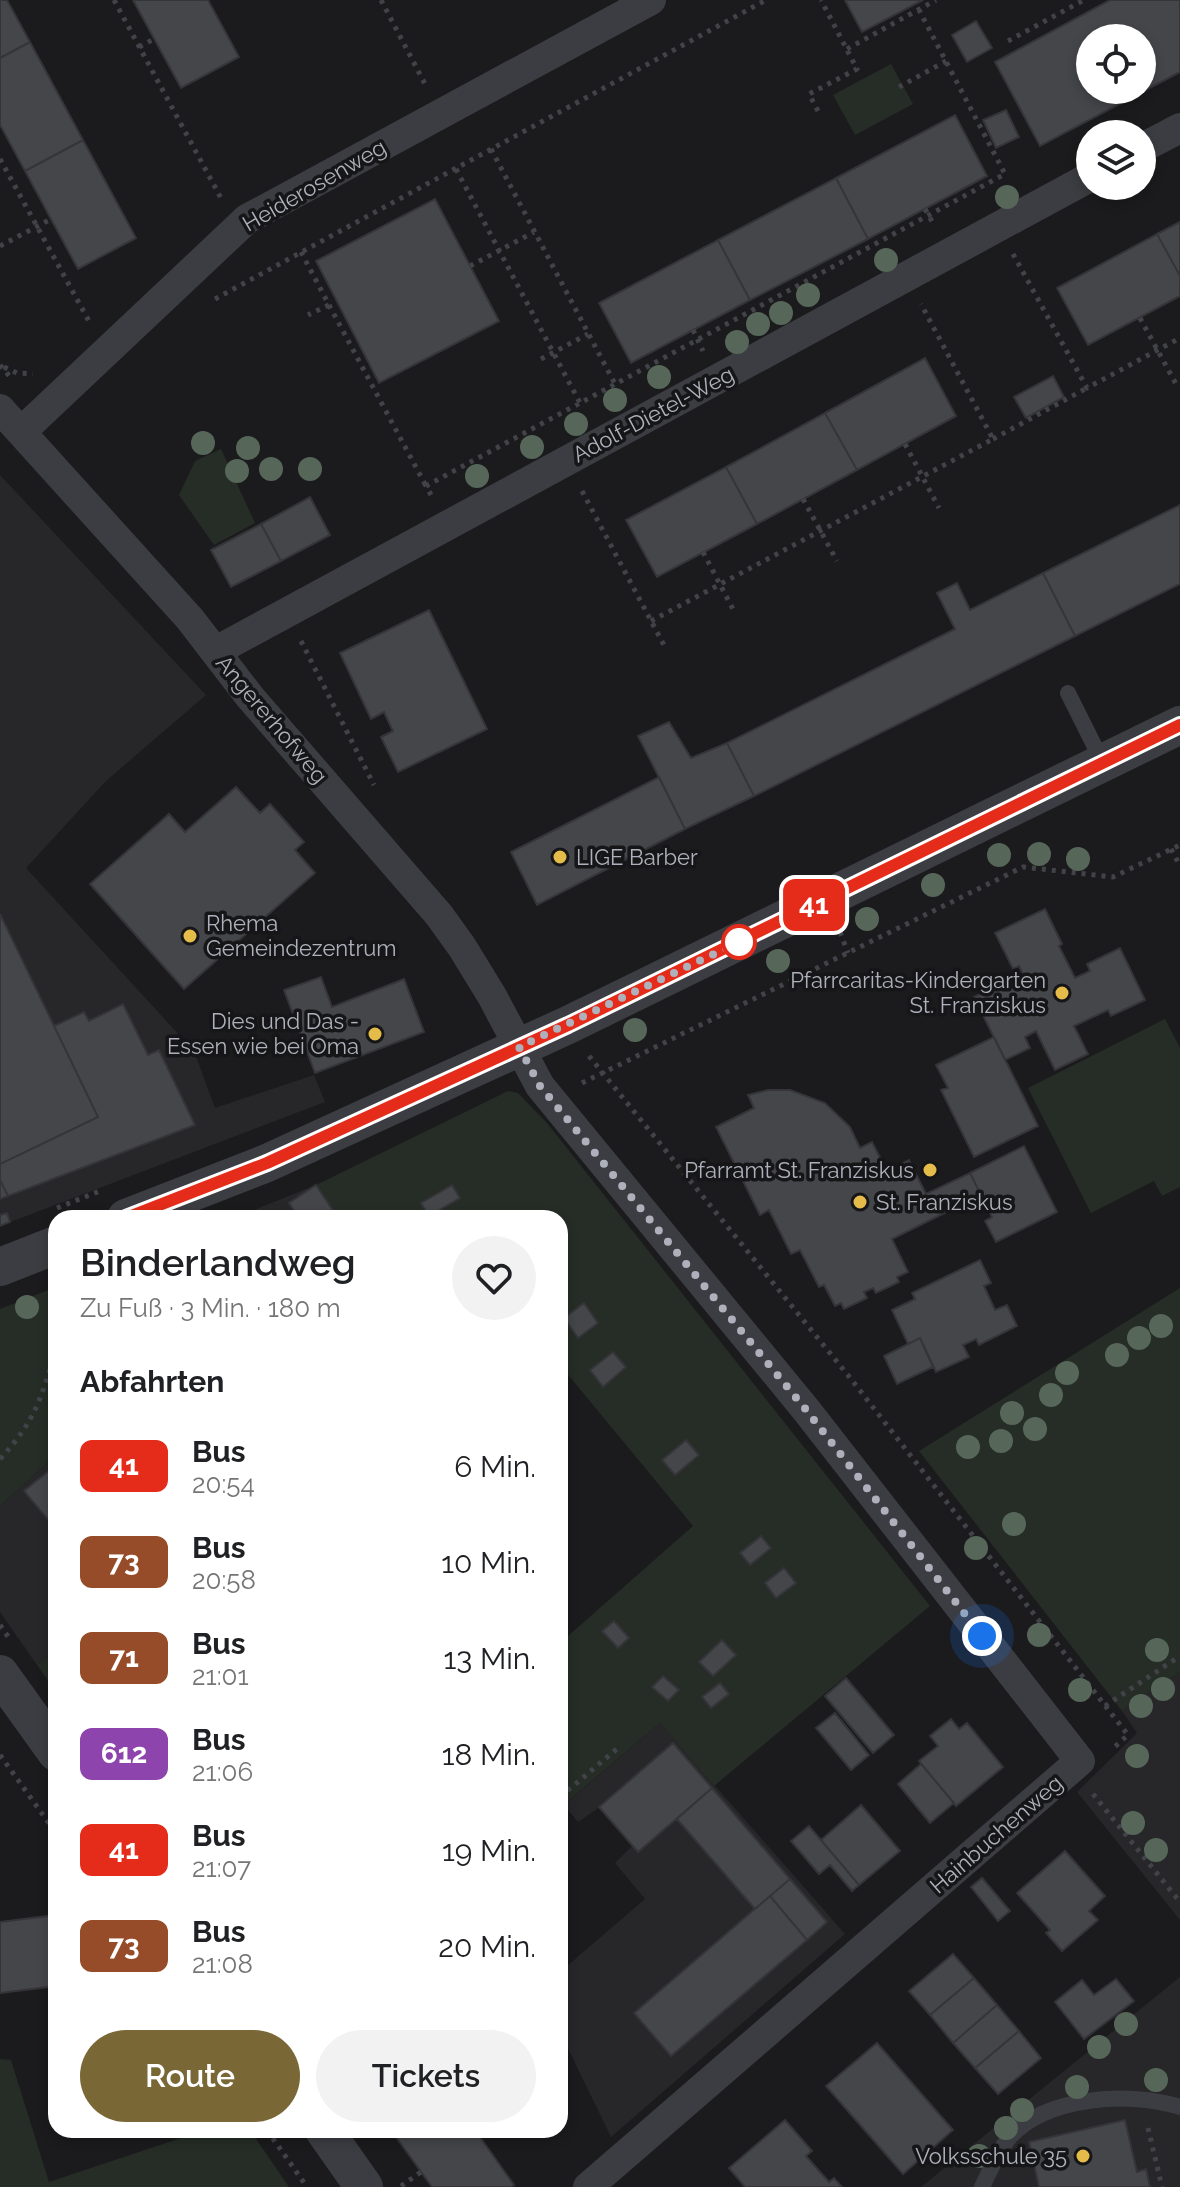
<!DOCTYPE html>
<html lang="de">
<meta charset="utf-8">
<style>
:root{--surface:#fff;--page:#f2f2f2;--text:#202124;--muted:#757577;--accent:#796735}
body{margin:0;font-family:Raleway,sans-serif;background:var(--page);color:var(--text);height:100vh;display:flex;flex-direction:column;font-size:30px;white-space:nowrap}
*{box-sizing:border-box;margin:0}
p{font-size:26px;color:var(--muted)}
.icon{flex:none;width:44px;height:44px;fill:none;stroke:currentColor;stroke-width:2;stroke-linecap:round;stroke-linejoin:round}
.map{position:relative;flex:1;overflow:hidden}
.drawer{position:absolute;left:48px;top:1210px;width:520px;height:928px;display:flex;flex-direction:column;background:var(--surface);border-radius:24px;box-shadow:0 4px 12px #0003}
.drawer>*{flex:none}
.badge{padding:0 16px;border-radius:12px;font-size:28px;line-height:52px}
.fabs{position:absolute;left:1076px;top:24px;display:grid;gap:16px}
.fabs a{display:grid;place-items:center;width:80px;height:80px;border-radius:50%;background:var(--surface);box-shadow:0 4px 12px #0003;font-size:40px}
.you{position:absolute;width:40px;height:40px;margin:-20px;border:6px solid #fff;border-radius:50%;background:#1a73e8;box-shadow:0 0 0 12px #1a73e833}
.map>.badge{position:absolute;translate:-50% -50%;box-shadow:0 0 0 4px #fff}
h2{padding:0 32px;font-size:30px;line-height:72px}
.round{display:grid;place-items:center;flex:none;width:84px;height:84px;border-radius:42px;background:var(--page)}
.overview{display:flex;align-items:center;justify-content:space-between;height:136px;padding:0 32px}
h1{font-size:38px;font-weight:600;line-height:60px}
.primary-button{display:flex;gap:16px;margin-top:auto;padding:16px 32px}
.primary-button a{flex:1;height:92px;border-radius:48px;background:var(--accent);color:#fff;font-size:32px;font-weight:600;line-height:92px;text-align:center}
.primary-button a+a{background:var(--page);color:var(--text)}
ul{padding:0;list-style:none}
li{display:flex;align-items:center;gap:24px;height:96px;padding:0 32px}
li div{flex:1}
li b{display:block;font-size:30px}
li em{font-style:normal}
li .badge{min-width:88px;font-weight:700;text-align:center}
.map>svg:first-child{display:block}
.built{fill:#27272a}
.green{fill:#252d26}
.building{fill:#45464a;stroke:#353539;stroke-width:2;fill-rule:evenodd}
.lines{fill:none;stroke-linecap:round;stroke-linejoin:round}
.path{stroke:#424349;stroke-width:5;stroke-dasharray:4 6;stroke-linecap:butt}
.service{stroke:#3c3d42;stroke-width:16}
.minor{stroke:#3c3d42;stroke-width:30}
.tertiary{stroke:#3c3d42;stroke-width:38}
.tree{fill:#56675a}
.line-casing{stroke:#fff;stroke-width:18}
.line{stroke:#e52c1a;stroke-width:12}
.walk{stroke:#aeb1bb;stroke-width:8;stroke-dasharray:0 14.4}
.poi-dot{fill:#e5bc4a;stroke:#161618;stroke-width:3}
.stop-dot{fill:#fff;stroke:#e52c1a;stroke-width:4}
.labels{text-anchor:middle;dominant-baseline:central;stroke-width:7;stroke-linejoin:round;paint-order:stroke}
.street-label{font-size:22px;fill:#aeb1bb;stroke:#161618}
.poi-label{font-size:22px;fill:#aeb1bb;stroke:#161618;text-anchor:end}
</style>
<div class="map">
<svg width="1180" height="2187" viewBox="0 0 1180 2187">
<rect width="100%" height="100%" fill="#1b1b1d"/>
<path class="built" d="M 0,475 L 206,695 L 106,781 L 26,868 L 194,1051 L 215,1108 L 314,1075 L 325,1102 L 0,1226 Z
M 316,1185 L 338,1218 L 234,1218 Z
M 56,1455 L 56,1651 L 37,1665 L 0,1612 L 0,1506 Z
M 1180,1672 L 1180,1920 L 1077,1792 L 1137,1733 L 1122,1711 Z
M 660,1723 L 845,1934 L 611,2137 L 560,2032 L 560,1972 L 645,1899 L 615,1863 L 633,1845 L 600,1807 L 578,1822 L 564,1805 Z
M 1180,1977 L 1180,2187 L 921,2187 Z"/>
<path class="green" d="M 891,64 L 913,104 L 855,135 L 833,95 Z
M 221,449 L 255,523 L 214,545 L 179,495 L 195,461 Z
M 1165,1019 L 1180,1048 L 1180,1187 L 1162,1196 L 1154,1181 L 1091,1213 L 1028,1088 Z
M 508,1091 L 518,1093 L 547,1123 L 930,1606 L 714,1786 L 660,1723 L 560,1808 L 560,1643 L 693,1526 L 560,1365 L 560,1218 L 338,1218 L 316,1185 Z
M 56,1287 L 56,1455 L 0,1506 L 0,1309 Z
M 1180,1288 L 1180,1672 L 1122,1711 L 919,1451 Z
M 56,1651 L 56,1692 L 37,1665 Z
M 0,2059 L 11,2060 L 49,2182 L 205,2130 L 250,2130 L 289,2187 L 0,2187 Z"/>
<path class="building" d="M 0,0 L 7,0 L 30,42 L 0,58 Z
M 133,0 L 208,0 L 239,57 L 181,88 Z
M 845,0 L 923,0 L 862,32 Z
M 1110,0 L 1180,0 L 1180,72 L 1040,146 L 995,62 ZM 1090,38 L 1142,38 L 1142,90 L 1090,90 Z
M 976,21 L 992,48 L 967,62 L 952,35 Z
M 30,42 L 83,140 L 25,171 L 0,125 L 0,58 Z
M 1006,110 L 1019,137 L 996,148 L 983,120 Z
M 955,115 L 987,176 L 868,239 L 836,178 Z
M 83,140 L 136,238 L 78,269 L 25,171 Z
M 836,178 L 868,239 L 750,300 L 718,240 Z
M 435,199 L 499,321 L 379,383 L 316,261 Z
M 1180,222 L 1180,276 L 1157,234 Z
M 1157,234 L 1180,276 L 1180,296 L 1088,345 L 1057,288 Z
M 718,240 L 750,300 L 631,363 L 599,303 Z
M 925,358 L 956,416 L 857,470 L 825,413 Z
M 1053,376 L 1064,397 L 1026,418 L 1014,397 Z
M 825,413 L 857,470 L 757,524 L 726,467 Z
M 726,467 L 757,524 L 657,577 L 626,520 Z
M 310,497 L 330,535 L 281,561 L 261,524 Z
M 1180,505 L 1180,584 L 1075,636 L 1043,573 Z
M 261,524 L 281,561 L 231,587 L 211,550 Z
M 1043,573 L 1075,636 L 754,796 L 727,743 L 955,629 L 937,593 L 957,583 L 970,610 Z
M 429,610 L 487,729 L 398,772 L 381,737 L 393,731 L 391,727 L 384,712 L 371,719 L 340,653 Z
M 669,722 L 691,758 L 727,743 L 754,796 L 685,829 L 638,736 Z
M 659,777 L 685,829 L 537,905 L 511,852 Z
M 236,787 L 260,813 L 270,804 L 304,842 L 295,850 L 315,873 L 184,989 L 90,884 L 169,814 L 185,832 Z
M 1045,909 L 1062,944 L 1059,946 L 1075,978 L 1090,971 L 1087,964 L 1120,948 L 1145,1000 L 1111,1016 L 1108,1010 L 1074,1026 L 1088,1054 L 1055,1070 L 1036,1031 L 1025,1037 L 1030,1048 L 1005,1060 L 974,997 L 1011,979 L 1015,989 L 1027,983 L 1019,966 L 1013,969 L 995,933 Z
M 0,914 L 98,1117 L 0,1164 Z
M 321,977 L 332,1007 L 404,979 L 424,1032 L 315,1073 L 284,990 Z
M 123,1004 L 148,1055 L 159,1050 L 195,1125 L 8,1196 L 0,1180 L 0,1164 L 98,1117 L 54,1026 L 84,1012 L 89,1021 Z
M 994,1037 L 1038,1126 L 974,1157 L 941,1090 L 948,1088 L 936,1065 Z
M 768,1090 L 790,1090 L 825,1103 L 850,1127 L 860,1148 L 872,1142 L 887,1171 L 909,1160 L 926,1194 L 970,1173 L 981,1195 L 892,1239 L 908,1272 L 897,1277 L 899,1282 L 876,1293 L 873,1288 L 864,1292 L 867,1298 L 844,1309 L 841,1303 L 835,1306 L 824,1285 L 819,1287 L 800,1250 L 791,1254 L 769,1210 L 760,1215 L 716,1127 L 754,1108 L 748,1095 Z
M 1024,1146 L 1057,1212 L 996,1242 L 985,1221 L 992,1217 L 970,1173 Z
M 0,1180 L 8,1196 L 0,1199 Z
M 316,1185 L 338,1218 L 299,1218 L 289,1203 Z
M 452,1185 L 460,1198 L 429,1216 L 421,1203 Z
M 7,1213 L 10,1222 L 0,1226 L 0,1215 Z
M 980,1260 L 991,1283 L 984,1286 L 995,1310 L 1007,1305 L 1017,1326 L 979,1345 L 976,1339 L 963,1345 L 969,1357 L 936,1372 L 920,1338 L 908,1344 L 892,1310 L 915,1299 L 912,1293 Z
M 584,1303 L 598,1323 L 578,1338 L 564,1318 Z
M 920,1338 L 933,1367 L 897,1384 L 884,1356 Z
M 613,1352 L 626,1367 L 603,1387 L 590,1370 Z
M 686,1440 L 699,1455 L 675,1475 L 662,1460 Z
M 56,1465 L 56,1529 L 24,1491 Z
M 761,1536 L 771,1548 L 750,1565 L 740,1553 Z
M 784,1568 L 796,1583 L 776,1598 L 765,1583 Z
M 614,1621 L 629,1638 L 618,1648 L 602,1631 Z
M 722,1640 L 736,1655 L 713,1676 L 699,1662 Z
M 663,1676 L 679,1690 L 668,1701 L 652,1687 Z
M 846,1678 L 894,1735 L 873,1753 L 825,1696 Z
M 720,1683 L 729,1694 L 711,1708 L 702,1697 Z
M 835,1713 L 869,1755 L 851,1770 L 816,1728 Z
M 951,1719 L 959,1729 L 967,1723 L 1003,1767 L 956,1806 L 919,1761 L 938,1746 L 930,1736 Z
M 673,1743 L 712,1788 L 638,1852 L 599,1807 Z
M 921,1764 L 954,1803 L 930,1823 L 898,1784 Z
M 712,1788 L 790,1879 L 755,1909 L 677,1819 Z
M 861,1805 L 900,1851 L 859,1885 L 821,1840 Z
M 809,1826 L 859,1885 L 852,1891 L 830,1865 L 819,1874 L 791,1841 Z
M 1065,1851 L 1105,1896 L 1089,1911 L 1098,1920 L 1062,1951 L 1046,1933 L 1050,1930 L 1017,1893 Z
M 982,1878 L 1010,1911 L 998,1921 L 971,1887 Z
M 790,1879 L 827,1922 L 807,1940 L 770,1896 Z
M 770,1896 L 807,1940 L 671,2056 L 634,2013 Z
M 56,1915 L 56,1986 L 0,1993 L 0,1922 Z
M 953,1954 L 974,1978 L 930,2015 L 909,1991 Z
M 974,1978 L 997,2005 L 953,2043 L 930,2015 Z
M 1116,1979 L 1134,2001 L 1084,2039 L 1055,2002 L 1082,1980 L 1094,1995 Z
M 997,2005 L 1019,2031 L 975,2068 L 953,2043 Z
M 1019,2031 L 1041,2058 L 998,2094 L 975,2068 Z
M 877,2043 L 953,2130 L 903,2174 L 826,2086 Z
M 785,2120 L 812,2151 L 806,2156 L 829,2182 L 834,2178 L 842,2187 L 745,2187 L 729,2168 Z
M 1125,2120 L 1137,2172 L 1146,2169 L 1150,2187 L 1039,2187 L 1029,2142 Z
M 391,2130 L 475,2130 L 514,2185 L 511,2187 L 432,2187 Z"/>
<g class="lines">
<path class="path" d="M 114,0 L 222,200
M 381,0 L 425,84
M 1008,41 L 1084,0
M 139,47 L 154,39
M 847,49 L 936,0
M 899,87 L 946,61
M 818,111 L 809,94 L 857,69 L 821,0
M 491,149 L 615,384
M 0,159 L 90,323
M 456,169 L 580,403
M 925,209 L 934,225
M 0,246 L 51,219
M 301,252 L 329,305 L 308,315
M 1013,254 L 1087,388 L 1180,338
M 470,266 L 534,232
M 215,299 L 766,0
M 329,305 L 426,486
M 1140,318 L 1176,384
M 693,330 L 703,351
M 541,359 L 588,334
M 0,365 L 11,378
M 4,367 L 17,373 L 33,374
M 993,439 L 1087,388
M 905,444 L 939,508
M 582,491 L 666,649
M 431,495 L 426,486 L 1005,174 L 919,10
M 803,499 L 837,561
M 703,552 L 735,613
M 651,621 L 993,439 L 921,304
M 301,641 L 374,785
M 1171,849 L 1180,866
M 840,932 L 848,953
M 589,1056 L 851,1379 L 1128,1735 L 1111,1750
M 582,1083 L 1023,867 L 1113,877 L 1180,845
M 57,1208 L 100,1191
M 0,1459 C 36,1420 41,1398 56,1350
M 0,1625 L 9,1638
M 1105,1706 L 1180,1656
M 0,1755 L 56,1833
M 1093,1794 L 1180,1902
M 560,1797 L 618,1748
M 1148,2128 L 1162,2187
M 267,2130 L 307,2187
M 401,2186 L 421,2172"/>
<path class="service" d="M 1068,693 L 1103,763
M 982,2187 C 990,2171 998,2151 1009,2138 C 1046,2096 1130,2091 1180,2107"/>
<path class="minor" d="M 1142,148 L 1180,128
M 0,409 L 190,619 L 250,697 L 439,915 L 462,947 L 492,996 L 540,1086 L 807,1411 L 1080,1761 L 588,2187
M 21,432 L 247,219 L 651,0
M 216,651 L 1090,177"/>
<path class="tertiary" d="M 126,1218 L 267,1163 L 568,1025 L 1180,725
M 0,1267 L 56,1245
M 0,1674 L 56,1752
M 324,2130 L 364,2187"/>
</g>
<g class="tree">
<circle cx="1007" cy="197" r="12"/>
<circle cx="886" cy="260" r="12"/>
<circle cx="808" cy="295" r="12"/>
<circle cx="781" cy="313" r="12"/>
<circle cx="758" cy="324" r="12"/>
<circle cx="737" cy="342" r="12"/>
<circle cx="659" cy="377" r="12"/>
<circle cx="615" cy="400" r="12"/>
<circle cx="576" cy="424" r="12"/>
<circle cx="203" cy="443" r="12"/>
<circle cx="532" cy="447" r="12"/>
<circle cx="248" cy="448" r="12"/>
<circle cx="271" cy="469" r="12"/>
<circle cx="310" cy="469" r="12"/>
<circle cx="237" cy="471" r="12"/>
<circle cx="477" cy="476" r="12"/>
<circle cx="1039" cy="854" r="12"/>
<circle cx="999" cy="855" r="12"/>
<circle cx="1078" cy="859" r="12"/>
<circle cx="933" cy="885" r="12"/>
<circle cx="867" cy="919" r="12"/>
<circle cx="778" cy="961" r="12"/>
<circle cx="635" cy="1030" r="12"/>
<circle cx="27" cy="1307" r="12"/>
<circle cx="1161" cy="1326" r="12"/>
<circle cx="1139" cy="1338" r="12"/>
<circle cx="1117" cy="1355" r="12"/>
<circle cx="1067" cy="1373" r="12"/>
<circle cx="1051" cy="1395" r="12"/>
<circle cx="1012" cy="1413" r="12"/>
<circle cx="1035" cy="1429" r="12"/>
<circle cx="1001" cy="1441" r="12"/>
<circle cx="968" cy="1447" r="12"/>
<circle cx="1014" cy="1524" r="12"/>
<circle cx="976" cy="1548" r="12"/>
<circle cx="1039" cy="1635" r="12"/>
<circle cx="1157" cy="1650" r="12"/>
<circle cx="1163" cy="1689" r="12"/>
<circle cx="1080" cy="1690" r="12"/>
<circle cx="1141" cy="1706" r="12"/>
<circle cx="1137" cy="1756" r="12"/>
<circle cx="1133" cy="1823" r="12"/>
<circle cx="1156" cy="1850" r="12"/>
<circle cx="1126" cy="2024" r="12"/>
<circle cx="1099" cy="2047" r="12"/>
<circle cx="1156" cy="2080" r="12"/>
<circle cx="1077" cy="2087" r="12"/>
<circle cx="1022" cy="2110" r="12"/>
<circle cx="1006" cy="2128" r="12"/>
<circle cx="979" cy="2156" r="12"/>
</g>
<g class="lines">
<g class="line-casing">
<path id="line" d="M 126,1218 L 267,1163 L 568,1025 L 1180,725"/>
</g>
<use href="#line" class="line"/>
<path class="walk" d="M 739,942 L 519,1047 L 540,1086 L 807,1411 L 982,1636"/>
</g>
<g class="poi-dot">
<circle cx="560" cy="857" r="8"/>
<circle cx="190" cy="936" r="8"/>
<circle cx="1062" cy="993" r="8"/>
<circle cx="375" cy="1034" r="8"/>
<circle cx="930" cy="1170" r="8"/>
<circle cx="860" cy="1202" r="8"/>
<circle cx="1083" cy="2156" r="8"/>
</g>
<circle class="stop-dot" cx="739" cy="942" r="16"/>
<g class="labels">
<g class="street-label">
<text transform="translate(314 185) rotate(-30)">Heiderosenweg</text>
<text transform="translate(653 414) rotate(-28)">Adolf-Dietel-Weg</text>
<text transform="translate(272 719) rotate(50)">Angererhofweg</text>
<text transform="translate(996 1834) rotate(-41)">Hainbuchenweg</text>
</g>
<g class="poi-label">
<text x="576" y="857" text-anchor="start">LIGE Barber</text>
<text x="206" y="923" text-anchor="start">Rhema<tspan x="206" dy="25">Gemeindezentrum</tspan></text>
<text x="1046" y="980">Pfarrcaritas-Kindergarten<tspan x="1046" dy="25">St. Franziskus</tspan></text>
<text x="359" y="1021">Dies und Das -<tspan x="359" dy="25">Essen wie bei Oma</tspan></text>
<text x="914" y="1170">Pfarramt St. Franziskus</text>
<text x="876" y="1202" text-anchor="start">St. Franziskus</text>
<text x="1067" y="2156">Volksschule 35</text>
</g>
</g>
</svg>
<div class="fabs">
<a><svg class="icon" aria-label="locate" viewBox="0 0 24 24"><circle cx="12" cy="12" r="6"/><path d="M12 2v4M12 18v4M2 12h4M18 12h4"/></svg></a>
<a><svg class="icon" aria-label="layers" viewBox="0 0 24 24"><path d="M12 4l9 5-9 5-9-5zM3 14l9 5 9-5"/></svg></a>
</div>
<div class="you" style="left:982px;top:1636px"></div>
<b class="badge" style="left:814px;top:905px;background:#e52c1a;color:#fff">41</b>
<section class="drawer">
<div class="overview"><div><h1>Binderlandweg</h1><p>Zu Fuß · 3 Min. · 180 m</p></div><a class="round"><svg class="icon" aria-label="heart" viewBox="0 0 24 24"><path d="M12 20l-8-8c-3-5 5-10 8-4 3-6 11-1 8 4z"/></svg></a></div>
<h2>Abfahrten</h2>
<ul>
<li><span class="badge" style="background:#e52c1a;color:#fff">41</span><div><b>Bus</b><p>20:54</p></div><em>6 Min.</em></li>
<li><span class="badge" style="background:#964c29;color:#fff">73</span><div><b>Bus</b><p>20:58</p></div><em>10 Min.</em></li>
<li><span class="badge" style="background:#964c29;color:#fff">71</span><div><b>Bus</b><p>21:01</p></div><em>13 Min.</em></li>
<li><span class="badge" style="background:#8e44ad;color:#fff">612</span><div><b>Bus</b><p>21:06</p></div><em>18 Min.</em></li>
<li><span class="badge" style="background:#e52c1a;color:#fff">41</span><div><b>Bus</b><p>21:07</p></div><em>19 Min.</em></li>
<li><span class="badge" style="background:#964c29;color:#fff">73</span><div><b>Bus</b><p>21:08</p></div><em>20 Min.</em></li>
</ul>
<div class="primary-button"><a>Route</a><a>Tickets</a></div>
</section>
</div>
